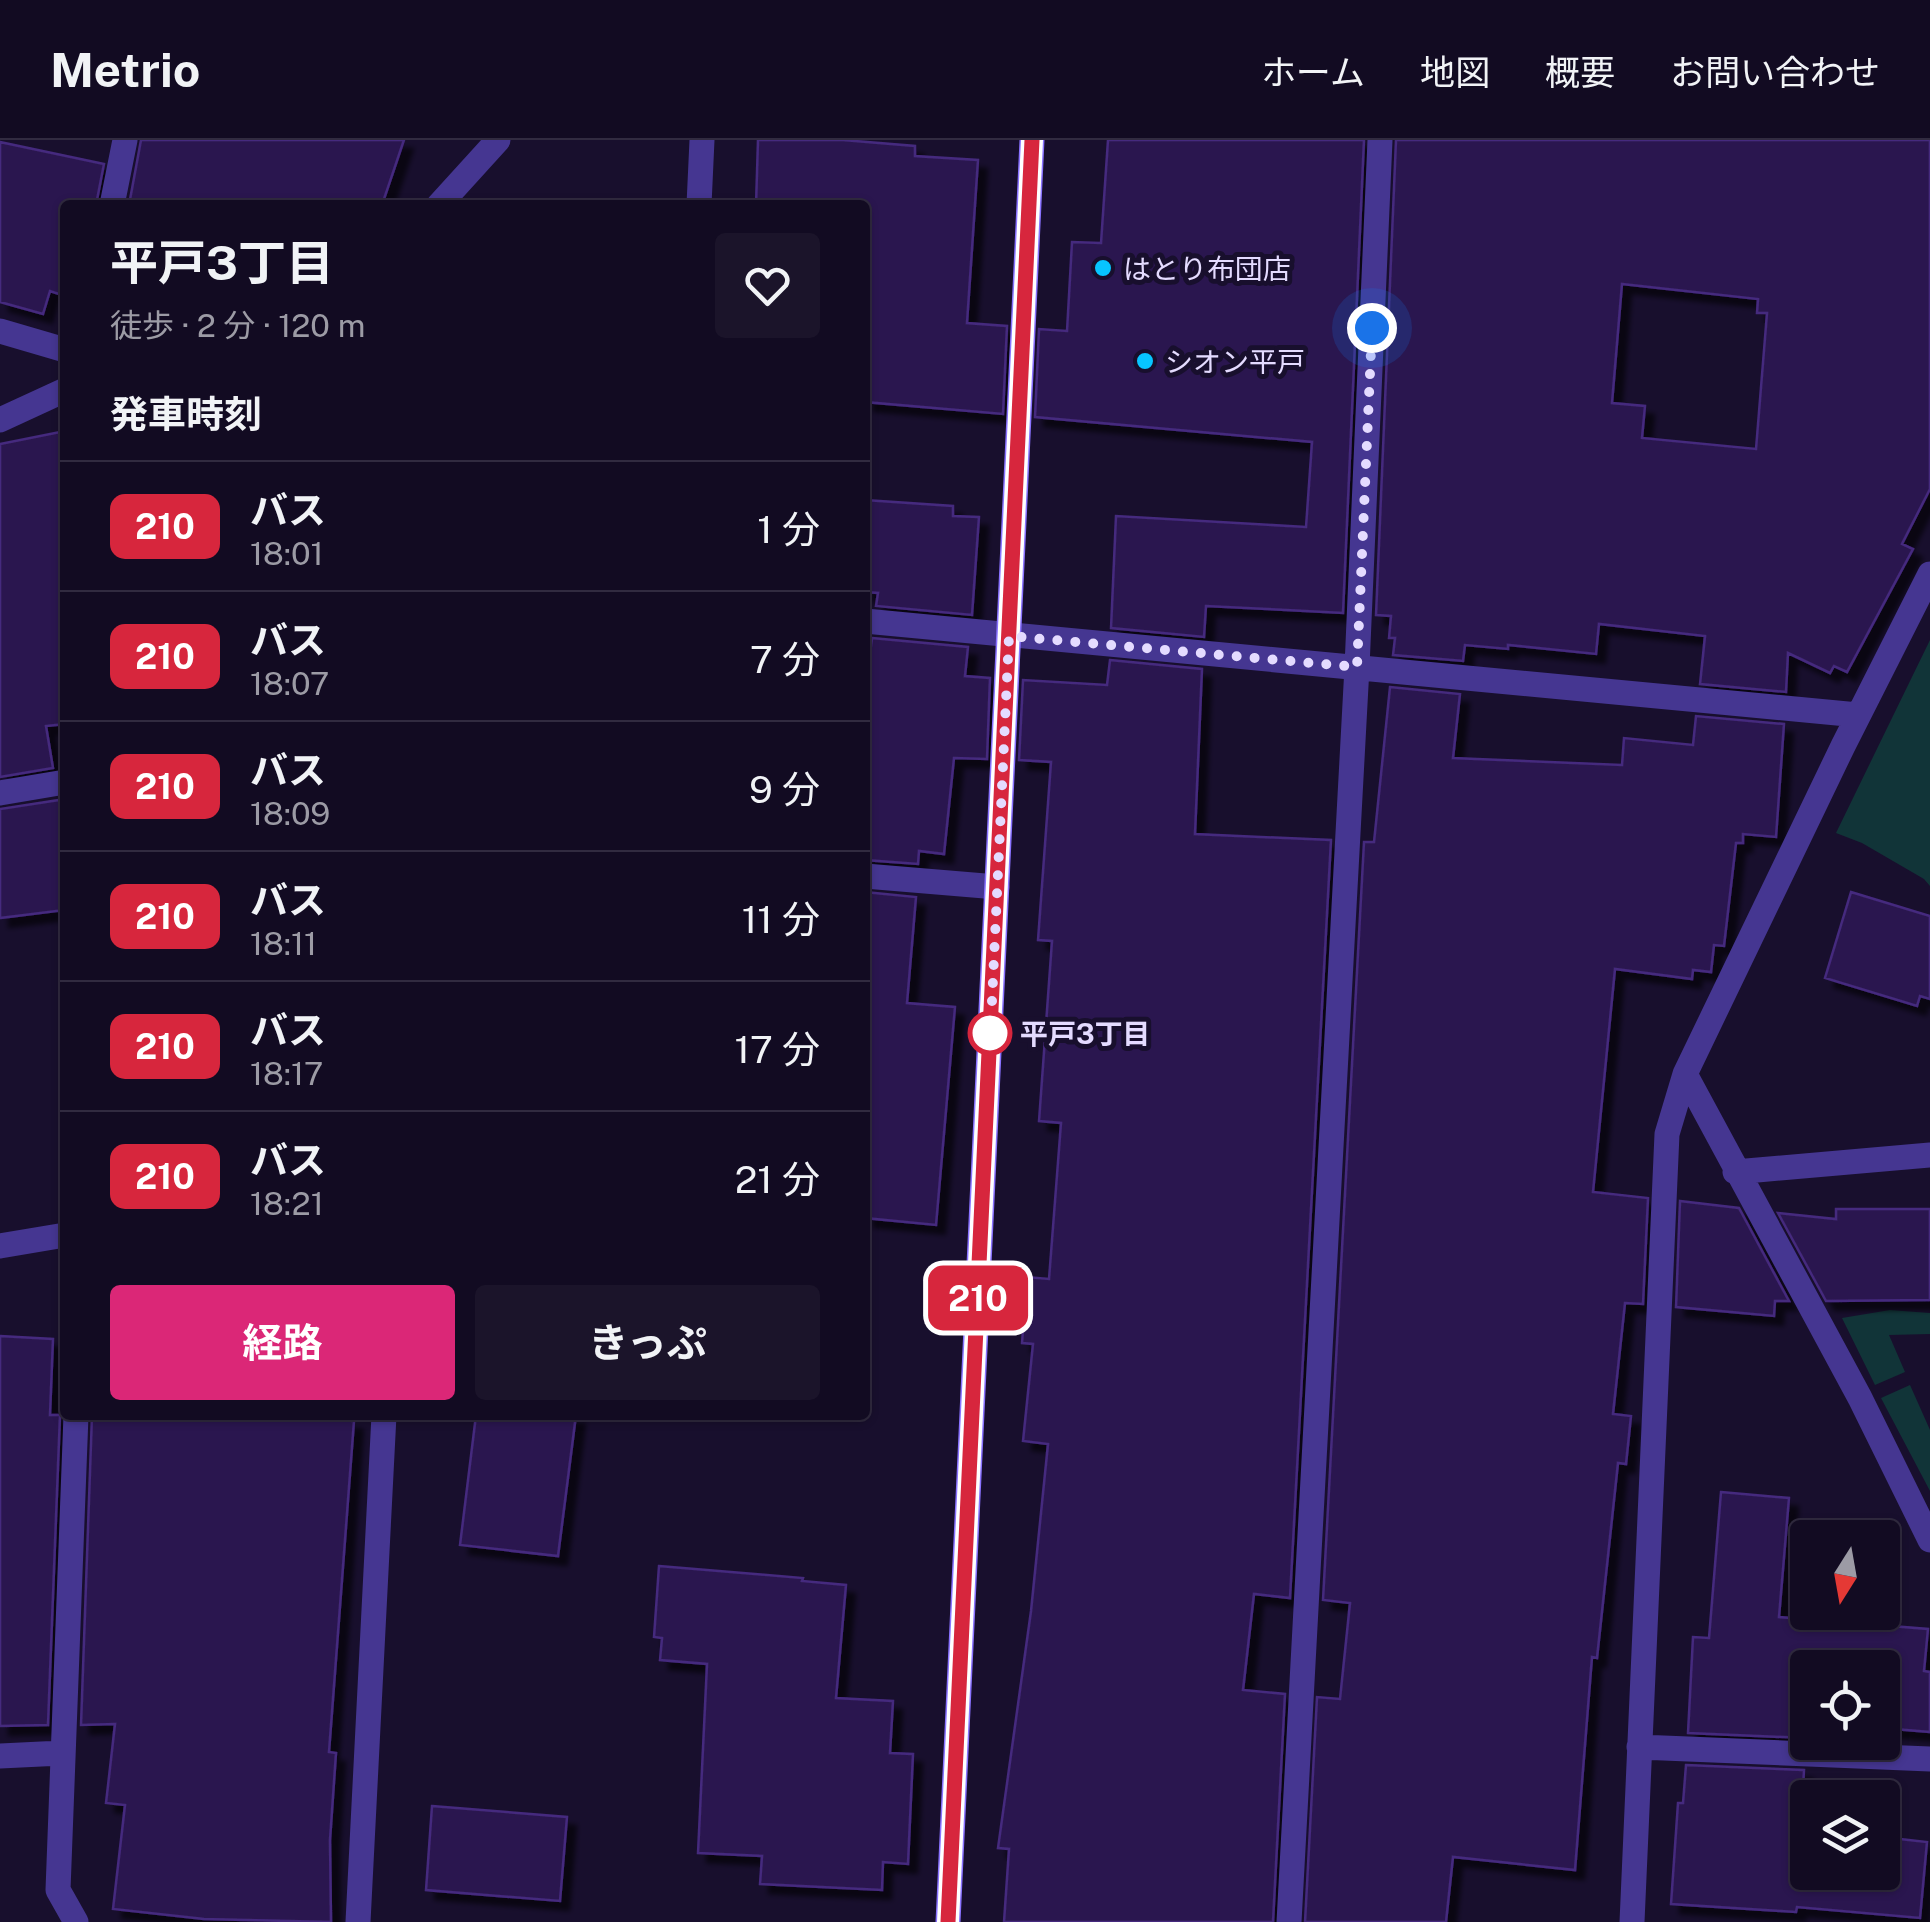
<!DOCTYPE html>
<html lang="ja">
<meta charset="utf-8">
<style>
:root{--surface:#120b22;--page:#1b142a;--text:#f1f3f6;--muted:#9c9ba5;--line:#312b40;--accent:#db2777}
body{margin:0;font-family:"Public Sans","Noto Sans JP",sans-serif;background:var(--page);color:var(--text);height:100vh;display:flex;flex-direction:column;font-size:38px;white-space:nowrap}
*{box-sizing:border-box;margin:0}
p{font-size:32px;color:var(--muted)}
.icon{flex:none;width:55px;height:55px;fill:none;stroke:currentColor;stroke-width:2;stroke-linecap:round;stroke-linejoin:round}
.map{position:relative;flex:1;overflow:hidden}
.sheet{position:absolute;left:60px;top:60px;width:810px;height:1220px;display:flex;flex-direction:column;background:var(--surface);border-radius:10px;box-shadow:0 2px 8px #0004,0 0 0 2px var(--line)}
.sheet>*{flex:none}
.badge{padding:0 20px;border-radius:15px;font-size:35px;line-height:65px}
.needle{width:65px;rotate:191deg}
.controls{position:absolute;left:1790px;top:1380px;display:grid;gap:20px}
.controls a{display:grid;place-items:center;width:110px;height:110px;border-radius:10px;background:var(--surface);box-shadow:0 2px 8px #0004,0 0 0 2px var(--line);font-size:50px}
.you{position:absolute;width:50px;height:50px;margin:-25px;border:8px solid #fff;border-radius:50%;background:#1a73e8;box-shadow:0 0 0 15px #1a73e833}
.map>.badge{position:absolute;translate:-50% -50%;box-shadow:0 0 0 5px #fff}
h2{padding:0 50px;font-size:38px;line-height:90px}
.round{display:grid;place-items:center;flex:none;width:105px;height:105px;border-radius:10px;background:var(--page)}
.overview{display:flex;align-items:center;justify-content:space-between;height:170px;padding:0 50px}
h1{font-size:48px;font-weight:700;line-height:75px}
.action{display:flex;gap:20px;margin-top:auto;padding:20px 50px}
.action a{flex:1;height:115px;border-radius:10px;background:var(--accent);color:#fff;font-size:40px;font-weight:700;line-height:115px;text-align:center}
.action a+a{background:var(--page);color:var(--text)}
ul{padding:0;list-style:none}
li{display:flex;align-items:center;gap:30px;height:130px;padding:0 50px;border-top:2px solid var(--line)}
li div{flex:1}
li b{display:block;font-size:38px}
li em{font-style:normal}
li .badge{min-width:110px;font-weight:700;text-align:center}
header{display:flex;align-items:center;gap:60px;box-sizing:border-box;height:140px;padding:0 50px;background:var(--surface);border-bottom:2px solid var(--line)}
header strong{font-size:48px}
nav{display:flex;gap:55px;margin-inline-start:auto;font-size:35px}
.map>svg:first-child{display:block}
.green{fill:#113438}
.building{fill:#2c1950;stroke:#45297e;stroke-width:2.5;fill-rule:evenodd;filter:url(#shadow)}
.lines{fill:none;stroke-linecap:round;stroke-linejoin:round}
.street{stroke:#453691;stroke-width:25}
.secondary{stroke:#8972ff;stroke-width:25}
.line-casing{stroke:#fff;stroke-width:22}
.line{stroke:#d7263d;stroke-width:15}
.walk{stroke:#e4dbff;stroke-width:10;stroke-dasharray:0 18}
.poi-dot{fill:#07c5ff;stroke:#180f2d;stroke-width:4}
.stop-dot{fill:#fff;stroke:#d7263d;stroke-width:5}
.labels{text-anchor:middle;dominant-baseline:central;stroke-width:10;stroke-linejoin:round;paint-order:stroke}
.poi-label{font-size:28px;fill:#e4dbff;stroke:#180f2d;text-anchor:start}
.stop-label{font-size:28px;font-weight:bold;fill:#e4dbff;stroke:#180f2d;text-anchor:start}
</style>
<header>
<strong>Metrio</strong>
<nav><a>ホーム</a><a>地図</a><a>概要</a><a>お問い合わせ</a></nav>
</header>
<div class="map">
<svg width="1930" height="1782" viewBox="0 0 1930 1782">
<defs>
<filter id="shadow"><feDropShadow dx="9" dy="9" stdDeviation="2.5" flood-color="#0009"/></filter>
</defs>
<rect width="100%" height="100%" fill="#180f2d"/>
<path class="green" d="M 1930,500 L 1930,746 L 1924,739 L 1862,703 L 1836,693 Z
M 1890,1170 L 1930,1173 L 1930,1194 L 1889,1195 L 1905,1232 L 1875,1245 L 1842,1178 Z
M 1910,1245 L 1930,1290 L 1930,1351 L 1881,1258 Z"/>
<path class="building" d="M 141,0 L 404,0 L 382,65 L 129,65 Z
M 758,0 L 843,0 L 915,6 L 915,16 L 978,20 L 967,183 L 1007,186 L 1003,274 L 865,262 L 865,65 L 756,65 Z
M 1108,0 L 1364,0 L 1343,473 L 1206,466 L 1204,497 L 1111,488 L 1116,376 L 1306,387 L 1312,302 L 1035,277 L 1039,189 L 1067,191 L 1072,102 L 1101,103 Z
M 1396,0 L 1930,0 L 1930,349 L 1902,404 L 1913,409 L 1847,532 L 1834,526 L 1830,533 L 1788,513 L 1786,552 L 1700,544 L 1705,496 L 1599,484 L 1596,514 L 1508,505 L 1508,509 L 1465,505 L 1463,521 L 1393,515 L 1395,498 L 1389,498 L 1391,476 L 1376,475 ZM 1622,144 L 1758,159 L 1757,173 L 1767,173 L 1756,309 L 1642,298 L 1645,266 L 1612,263 Z
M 0,2 L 104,24 L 96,65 L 65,65 L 65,156 L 50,151 L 43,174 L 0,162 Z
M 65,291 L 65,584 L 46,586 L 53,628 L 0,637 L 0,304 Z
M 865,360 L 953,366 L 953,376 L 979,377 L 972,475 L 876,466 L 878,453 L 865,452 Z
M 872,498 L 968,507 L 965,536 L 990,538 L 987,619 L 954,618 L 944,714 L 919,711 L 918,724 L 865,720 L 865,552 Z
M 1110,520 L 1202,529 L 1195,694 L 1331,700 L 1290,1458 L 1254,1454 L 1243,1550 L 1285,1554 L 1273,1782 L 1004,1782 L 1009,1709 L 998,1708 L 1031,1471 L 1048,1304 L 1023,1301 L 1033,1204 L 1022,1203 L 1027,1137 L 1049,1139 L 1061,983 L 1039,981 L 1052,801 L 1038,800 L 1051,622 L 1019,620 L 1023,540 L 1107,545 Z
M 1390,547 L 1460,554 L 1453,618 L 1622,625 L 1624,598 L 1693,605 L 1696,576 L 1784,584 L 1776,697 L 1743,694 L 1743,703 L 1736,703 L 1724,806 L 1714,805 L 1711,832 L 1693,830 L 1692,839 L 1615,829 L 1593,1052 L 1648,1058 L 1643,1164 L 1625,1163 L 1613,1274 L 1631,1276 L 1626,1324 L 1618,1323 L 1597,1518 L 1592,1517 L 1575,1730 L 1453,1717 L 1446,1782 L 1305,1782 L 1317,1557 L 1340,1559 L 1350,1463 L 1323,1460 L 1364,702 L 1374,702 Z
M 59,660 L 65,697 L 65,770 L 0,778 L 0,669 Z
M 865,752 L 916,757 L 907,863 L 955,867 L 936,1085 L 865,1078 Z
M 1851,752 L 1930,776 L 1930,859 L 1920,856 L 1917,866 L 1825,838 Z
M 1680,1061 L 1739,1068 L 1789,1161 L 1775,1161 L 1774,1176 L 1676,1167 Z
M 1836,1069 L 1930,1069 L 1930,1160 L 1826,1161 L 1778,1073 L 1836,1079 Z
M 0,1196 L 53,1199 L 50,1275 L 60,1275 L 48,1585 L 0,1586 Z
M 92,1275 L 186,1275 L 245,1280 L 246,1275 L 274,1275 L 354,1281 L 329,1612 L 336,1613 L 330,1700 L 331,1782 L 204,1779 L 113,1769 L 125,1665 L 106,1663 L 115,1584 L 81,1585 Z
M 476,1275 L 576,1275 L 558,1416 L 460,1405 Z
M 1721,1352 L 1789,1358 L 1779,1477 L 1928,1489 L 1924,1531 L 1930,1532 L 1930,1592 L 1882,1588 L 1882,1528 L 1808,1528 L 1806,1598 L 1688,1593 L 1693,1497 L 1709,1498 Z
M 659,1426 L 803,1438 L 802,1441 L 846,1445 L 836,1558 L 893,1561 L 890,1613 L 913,1614 L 908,1724 L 883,1722 L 882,1750 L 760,1744 L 762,1716 L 698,1713 L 707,1524 L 660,1520 L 662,1498 L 654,1497 Z
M 1686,1625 L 1804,1630 L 1801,1689 L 1808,1690 L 1808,1732 L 1882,1732 L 1882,1697 L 1927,1702 L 1920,1778 L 1797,1767 L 1796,1772 L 1671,1764 L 1678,1663 L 1683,1663 Z
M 432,1666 L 567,1677 L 560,1761 L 426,1750 Z"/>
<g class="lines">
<path class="street" d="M 112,65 L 125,0
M 439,65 L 498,0
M 699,65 L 702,0
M 0,191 L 65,210
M 0,280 L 65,250
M 865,481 L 1858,575
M 0,653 L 65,642
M 865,736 L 997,747
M 1685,934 L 1860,1258 L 1930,1400
M 1735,1032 L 1930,1015
M 0,1106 L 65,1095
M 76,1275 L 58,1750 L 76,1782
M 1639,1607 L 1930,1619
M 0,1616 L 62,1613
M 358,1782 L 384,1275
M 1289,1782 L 1357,527 L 1380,0
M 1632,1782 L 1667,994 L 1685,934 L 1843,606 L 1930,434"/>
<path class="secondary" d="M 948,1782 L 1032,0"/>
</g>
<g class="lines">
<g class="line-casing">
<path id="line" d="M 948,1782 L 1032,0"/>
</g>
<use href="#line" class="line"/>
<path class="walk" d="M 990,893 L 990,904 L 1009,496 L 1357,527 L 1372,188"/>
</g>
<g class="poi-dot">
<circle cx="1103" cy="128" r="10"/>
<circle cx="1145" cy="221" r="10"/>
</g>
<circle class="stop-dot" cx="990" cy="893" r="20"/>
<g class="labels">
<g class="poi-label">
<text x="1123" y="128">はとり布団店</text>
<text x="1165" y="221">シオン平戸</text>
</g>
<g class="stop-label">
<text x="1020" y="893">平戸3丁目</text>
</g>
</g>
</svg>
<div class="controls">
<a><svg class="needle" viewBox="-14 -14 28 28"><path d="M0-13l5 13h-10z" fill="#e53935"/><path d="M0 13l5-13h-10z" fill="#9c9ba5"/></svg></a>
<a><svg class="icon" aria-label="locate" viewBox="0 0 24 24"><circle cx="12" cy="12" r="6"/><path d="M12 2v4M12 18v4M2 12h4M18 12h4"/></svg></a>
<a><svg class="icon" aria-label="layers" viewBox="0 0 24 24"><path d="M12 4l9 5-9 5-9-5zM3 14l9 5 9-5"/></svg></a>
</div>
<div class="you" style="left:1372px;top:188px"></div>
<b class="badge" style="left:978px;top:1158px;background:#d7263d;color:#fff">210</b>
<section class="sheet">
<div class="overview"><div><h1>平戸3丁目</h1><p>徒歩 · 2 分 · 120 m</p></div><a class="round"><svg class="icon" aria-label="heart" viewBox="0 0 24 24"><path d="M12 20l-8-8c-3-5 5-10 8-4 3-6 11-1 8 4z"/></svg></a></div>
<h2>発車時刻</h2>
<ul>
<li><span class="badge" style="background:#d7263d;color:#fff">210</span><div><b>バス</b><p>18:01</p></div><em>1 分</em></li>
<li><span class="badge" style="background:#d7263d;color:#fff">210</span><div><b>バス</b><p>18:07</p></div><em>7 分</em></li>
<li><span class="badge" style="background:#d7263d;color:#fff">210</span><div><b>バス</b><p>18:09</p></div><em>9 分</em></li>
<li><span class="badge" style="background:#d7263d;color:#fff">210</span><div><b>バス</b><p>18:11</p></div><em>11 分</em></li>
<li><span class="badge" style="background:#d7263d;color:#fff">210</span><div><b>バス</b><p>18:17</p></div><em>17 分</em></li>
<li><span class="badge" style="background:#d7263d;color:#fff">210</span><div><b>バス</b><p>18:21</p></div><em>21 分</em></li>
</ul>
<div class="action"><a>経路</a><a>きっぷ</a></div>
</section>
</div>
